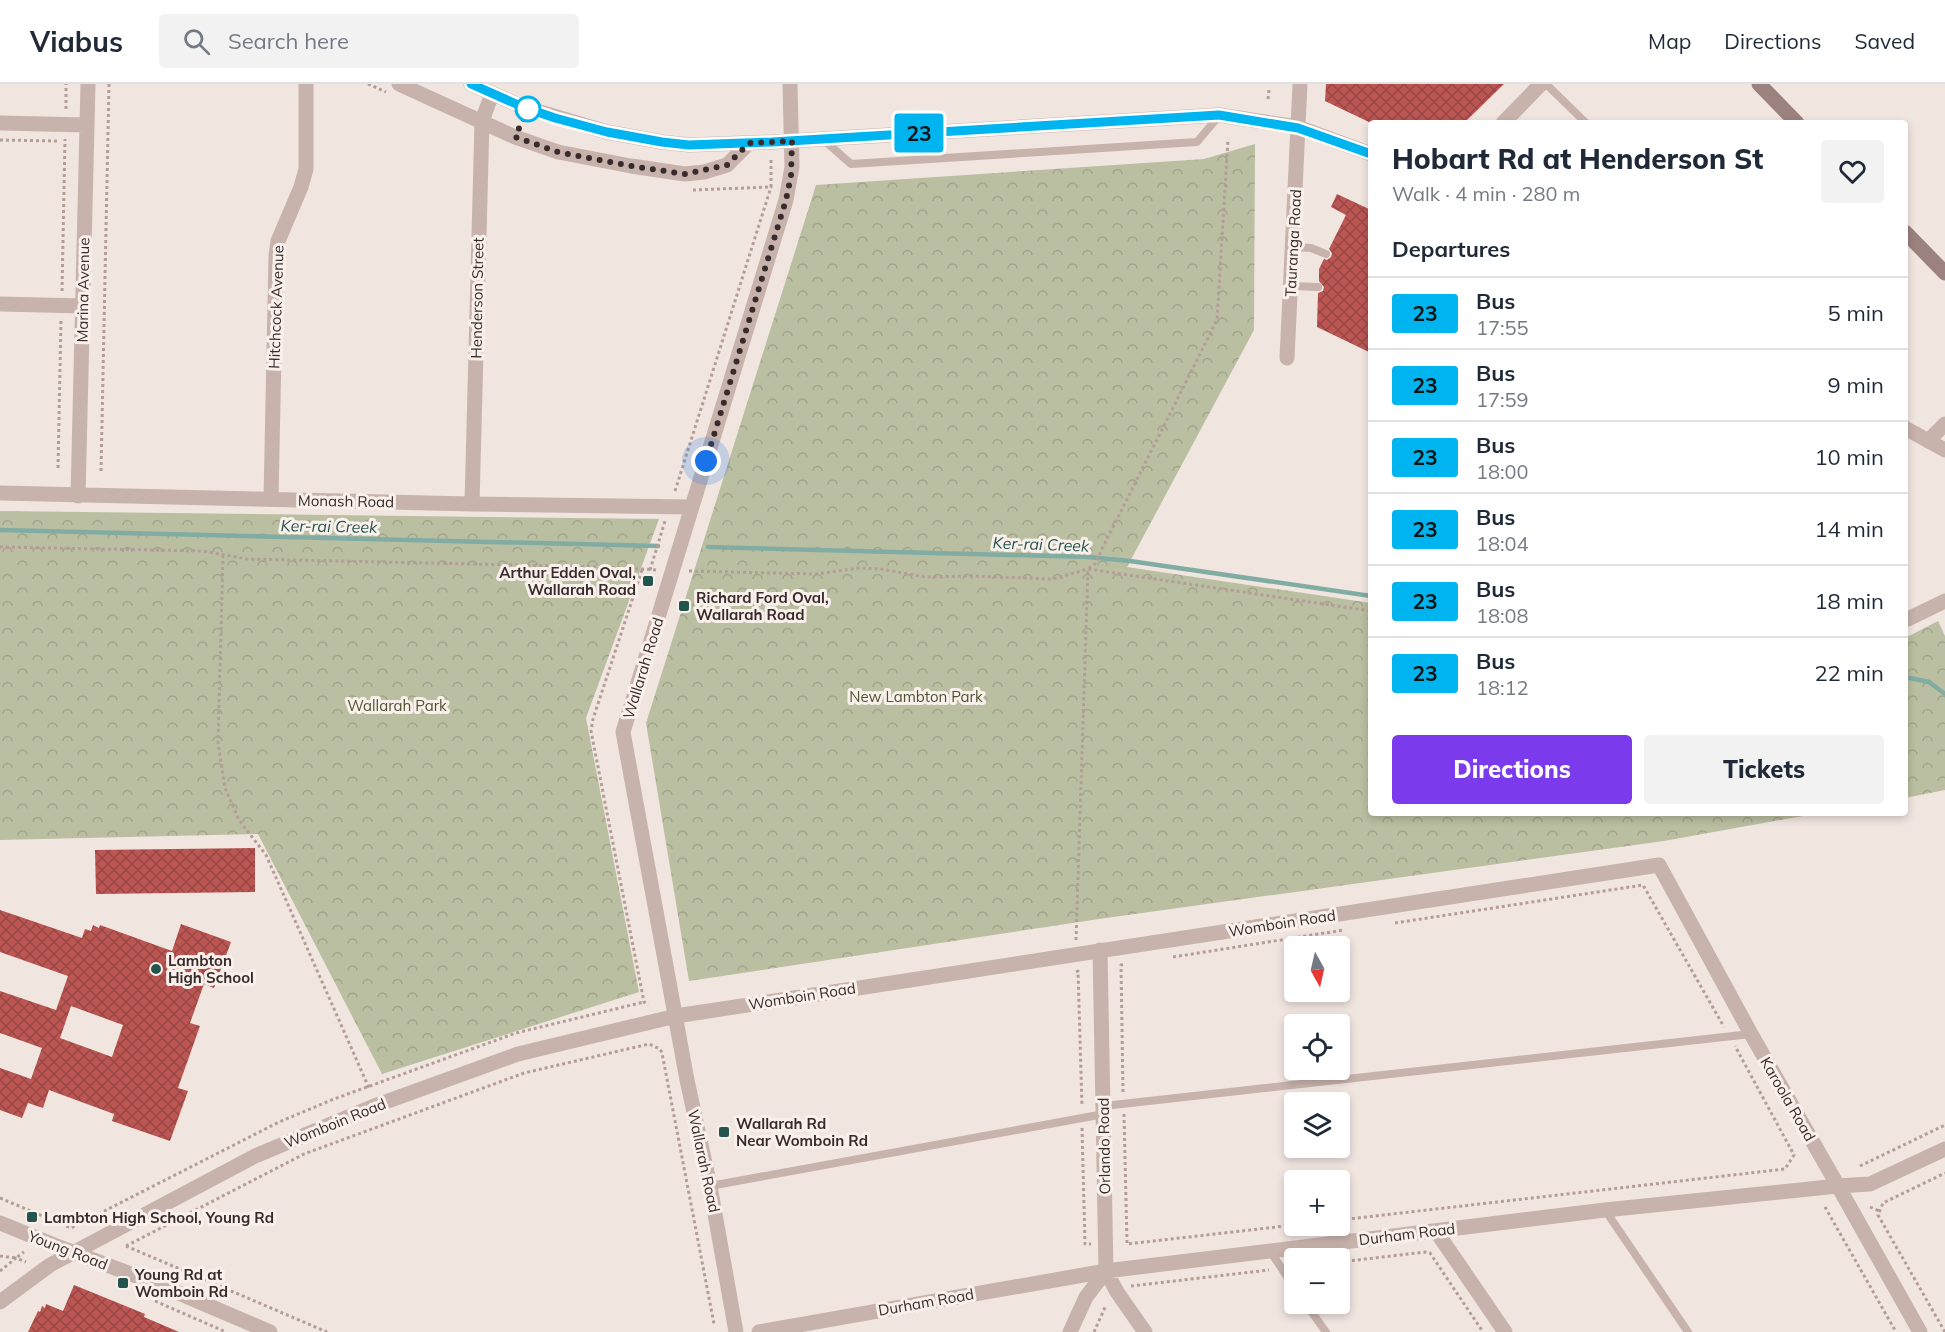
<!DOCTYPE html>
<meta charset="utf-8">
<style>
:root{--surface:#fff;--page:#f2f2f3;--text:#1f2937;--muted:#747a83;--line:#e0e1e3;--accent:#7c3aed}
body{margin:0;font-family:Mulish,sans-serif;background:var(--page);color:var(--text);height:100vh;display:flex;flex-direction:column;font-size:22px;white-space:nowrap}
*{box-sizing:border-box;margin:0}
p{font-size:20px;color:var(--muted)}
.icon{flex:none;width:33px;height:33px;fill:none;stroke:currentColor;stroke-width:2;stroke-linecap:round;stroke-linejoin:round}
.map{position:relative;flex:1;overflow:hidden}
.panel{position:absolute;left:1368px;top:36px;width:540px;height:696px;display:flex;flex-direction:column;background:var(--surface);border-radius:6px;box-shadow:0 3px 9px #0003}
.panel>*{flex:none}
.badge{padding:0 12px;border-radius:4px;font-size:21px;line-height:39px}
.needle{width:39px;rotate:172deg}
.buttons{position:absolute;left:1284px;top:852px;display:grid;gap:12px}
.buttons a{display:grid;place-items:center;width:66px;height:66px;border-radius:6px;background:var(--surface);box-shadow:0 3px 9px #0003;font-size:30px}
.you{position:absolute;width:30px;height:30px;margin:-15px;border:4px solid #fff;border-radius:50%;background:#1a73e8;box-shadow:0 0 0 9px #1a73e833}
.map>.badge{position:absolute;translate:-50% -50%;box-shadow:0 0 0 3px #fff}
h2{padding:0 24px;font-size:22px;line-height:54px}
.round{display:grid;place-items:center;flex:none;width:63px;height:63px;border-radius:6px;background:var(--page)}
.summary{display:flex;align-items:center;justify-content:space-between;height:102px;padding:0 24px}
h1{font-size:28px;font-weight:800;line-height:45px}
.cta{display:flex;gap:12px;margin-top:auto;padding:12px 24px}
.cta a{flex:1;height:69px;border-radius:6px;background:var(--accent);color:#fff;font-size:24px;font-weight:800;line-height:69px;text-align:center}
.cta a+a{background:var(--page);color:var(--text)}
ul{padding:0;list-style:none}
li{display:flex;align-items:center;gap:18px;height:72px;padding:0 24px;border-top:2px solid var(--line)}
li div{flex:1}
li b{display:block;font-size:22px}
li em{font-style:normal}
li .badge{min-width:66px;font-weight:700;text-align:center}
header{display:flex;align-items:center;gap:36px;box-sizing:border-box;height:84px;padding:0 30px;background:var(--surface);border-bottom:2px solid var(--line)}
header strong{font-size:28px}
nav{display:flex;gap:33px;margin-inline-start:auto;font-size:21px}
.search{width:420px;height:54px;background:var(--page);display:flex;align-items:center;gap:15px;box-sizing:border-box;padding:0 21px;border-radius:6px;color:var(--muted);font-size:22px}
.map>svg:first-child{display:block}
.park{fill:url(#park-crowns)}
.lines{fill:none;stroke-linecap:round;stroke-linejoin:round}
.stream{stroke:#81aca4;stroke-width:4.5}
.building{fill:url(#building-cross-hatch);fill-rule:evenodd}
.path{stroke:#b49d97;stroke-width:3;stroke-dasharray:3 3;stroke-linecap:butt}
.service{stroke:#c8b3ac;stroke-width:8}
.minor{stroke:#c8b3ac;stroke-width:15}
.tertiary{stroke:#c8b3ac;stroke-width:15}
.secondary{stroke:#9c827e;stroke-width:15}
.line-casing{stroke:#fff;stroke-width:14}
.line{stroke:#00b5ef;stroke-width:9}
.walk{stroke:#372c2b;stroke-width:6;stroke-dasharray:0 10.8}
.stop-dot{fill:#fff;stroke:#00b5ef;stroke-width:3}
.poi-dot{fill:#23554e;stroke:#f9f0ec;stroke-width:2}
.labels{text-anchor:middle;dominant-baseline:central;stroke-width:6;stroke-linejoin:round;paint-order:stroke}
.street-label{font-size:15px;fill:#372c2b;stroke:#f9f0ec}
.poi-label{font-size:15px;font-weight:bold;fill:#372c2b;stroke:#f9f0ec;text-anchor:start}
.park-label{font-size:15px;fill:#4e5330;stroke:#f9f0ec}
.water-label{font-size:16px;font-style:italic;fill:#23554e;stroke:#f9f0ec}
</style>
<header>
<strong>Viabus</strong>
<div class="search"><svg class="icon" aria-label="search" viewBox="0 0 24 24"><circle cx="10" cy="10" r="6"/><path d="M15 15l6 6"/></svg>Search here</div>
<nav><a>Map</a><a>Directions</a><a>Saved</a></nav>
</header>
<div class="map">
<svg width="1945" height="1248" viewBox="0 0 1945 1248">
<defs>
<pattern id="park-crowns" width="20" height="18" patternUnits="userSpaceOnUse" patternTransform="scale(1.5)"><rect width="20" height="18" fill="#bbbfa1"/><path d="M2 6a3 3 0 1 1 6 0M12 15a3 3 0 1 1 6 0" fill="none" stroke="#a1a48b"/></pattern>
<pattern id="building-cross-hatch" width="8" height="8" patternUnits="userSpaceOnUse" patternTransform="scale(1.5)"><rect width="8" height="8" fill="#bb5653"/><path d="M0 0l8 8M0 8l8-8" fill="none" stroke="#994745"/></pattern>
</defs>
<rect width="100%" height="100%" fill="#f1e5e0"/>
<path class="park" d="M 1255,60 L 1254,246 L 1127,483 L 1371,519 L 1371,729 L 1819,729 L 1664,757 L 1099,835 L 689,897 L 646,639 L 816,101 L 1204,75 Z
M 0,427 L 659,435 L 586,634 L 639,908 L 382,990 L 258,750 L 0,756 Z
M 1938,537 L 1945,552 L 1945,706 L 1905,714 L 1905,551 L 1909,552 Z"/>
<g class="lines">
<path class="stream" d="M 0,446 L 658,462
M 708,463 L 1088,473 L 1130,477 L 1371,512
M 1905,593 L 1929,598 L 1945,610"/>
</g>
<path class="building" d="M 1326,0 L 1504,0 L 1464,39 L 1371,39 L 1325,17 Z
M 1337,110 L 1371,126 L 1371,269 L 1317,243 L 1318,209 L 1323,207 L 1324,203 L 1319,197 L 1319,185 L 1324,175 L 1327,176 L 1331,173 L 1332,169 L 1329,165 L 1346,131 L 1331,123 Z
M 255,764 L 255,808 L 96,810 L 95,766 Z
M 0,826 L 82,854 L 85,845 L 91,847 L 93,841 L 99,844 L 100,841 L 172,867 L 181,840 L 231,858 L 214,904 L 204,900 L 190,939 L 200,942 L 178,1004 L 188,1007 L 170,1057 L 112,1037 L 114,1030 L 49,1006 L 43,1024 L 28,1019 L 22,1034 L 0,1026 L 0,984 L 31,995 L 42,964 L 0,949 L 0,907 L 56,926 L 68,892 L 0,868 ZM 71,922 L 123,941 L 112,973 L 60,954 Z
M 74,1201 L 128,1223 L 145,1230 L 144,1233 L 179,1248 L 28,1248 L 38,1227 L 40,1228 L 42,1222 L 45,1224 L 46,1220 L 63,1227 Z"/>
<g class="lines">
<path class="path" d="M 368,0 L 386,8
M 1268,15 L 1269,6
M 66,25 L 66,0
M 0,56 L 57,57
M 693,106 L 771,103 L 771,76
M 62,207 L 65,55
M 58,384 L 61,236
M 101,387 L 109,0
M 675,407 L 771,103
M 0,463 L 203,467 L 247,475 L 606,483 L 658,486
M 223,471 L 218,659 L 225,704 L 239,736 L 266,771 L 369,1004
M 642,486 L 593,635 L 591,647 L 644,918 L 648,921
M 650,486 L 665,437
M 689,487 L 816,490 L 859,484 L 881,485 L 925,493 L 970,492 L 1053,495 L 1088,485 L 1371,527
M 1395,839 L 1643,801 L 1724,943
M 1076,856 L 1088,485 L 1095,480 L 1103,463 L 1217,236 L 1228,56
M 1173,873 L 1344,846
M 1076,888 L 1078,887 L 1082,1022
M 1123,1008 L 1121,881 L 1125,880
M 1124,1030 L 1127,1160 L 1294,1141
M 1082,1044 L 1085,1160 L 1091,1160
M 1860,1082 L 1945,1041
M 0,1114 L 71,1144 L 279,1038 L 334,1015 L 516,949 L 644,918
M 1825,1123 L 1896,1248
M 1870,1123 L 1879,1127
M 1340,1136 L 1785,1085 L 1794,1071 L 1735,962
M 126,1162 L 304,1070 L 524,989 L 649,960 L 660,965 L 662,969 L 714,1240
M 126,1162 L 327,1248
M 0,1172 L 16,1174 L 24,1168
M 1340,1178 L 1425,1168 L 1430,1169 L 1483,1248
M 0,1187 L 16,1174 L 26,1178
M 1131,1202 L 1269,1186
M 155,1217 L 226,1248
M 1094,1248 L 1106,1221
M 1945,1248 L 1878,1131 L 1883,1119 L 1945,1089"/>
<path class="service" d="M 1546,0 L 1586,39
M 825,57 L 851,80 L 1197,58 L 1218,33
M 1293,163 L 1311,164 L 1326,170
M 1291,202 L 1318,203
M 1104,1022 L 1751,950
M 710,1102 L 1104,1030
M 1605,1126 L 1688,1248
M 1270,1167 L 1294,1203
M 1306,1220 L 1326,1248"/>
<path class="minor" d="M 399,0 L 515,53 L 558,68 L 631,82 L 685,90 L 704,88 L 727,81 L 749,59
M 471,0 L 523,23 L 607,48 L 662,58 L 689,61 L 772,58 L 1219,31 L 1298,43 L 1371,70
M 0,39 L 87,41
M 1503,39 L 1541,0
M 0,220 L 83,222
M 1287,274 L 1300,0
M 1905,344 L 1945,366
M 1928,357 L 1945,340
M 0,409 L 472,420 L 692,423
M 78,412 L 88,0
M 271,415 L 276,172 L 278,157 L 301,103 L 306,85 L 306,0
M 472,420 L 482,37 L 492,10
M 1908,535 L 1945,517
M 1436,1147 L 1505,1248
M 1106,1187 L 1117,1208 L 1145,1248
M 0,1218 L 50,1181 L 255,1072 L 377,1021 L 518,970 L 676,932 L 1659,781 L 1751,950 L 1838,1102 L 1605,1126 L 1106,1187 L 759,1248
M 736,1248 L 710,1102 L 687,996 L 623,648 L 786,116 L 792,83 L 790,0
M 1070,1248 L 1086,1213 L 1106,1187 L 1100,866"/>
<path class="tertiary" d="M 0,1139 L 54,1161 L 160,1201 L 270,1248
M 1920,1248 L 1838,1102 L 1870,1100 L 1945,1065"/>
<path class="secondary" d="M 1759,0 L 1797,39
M 1905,148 L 1945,189"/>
</g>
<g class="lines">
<g class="line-casing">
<path id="line" d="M 471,0 L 523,23 L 555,34 L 607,48 L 662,58 L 689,61 L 772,58 L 1219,31 L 1298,44 L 1371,70"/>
</g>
<use href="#line" class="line"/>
<path class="walk" d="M 528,25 L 515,53 L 558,68 L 631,82 L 685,90 L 727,81 L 749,59 L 792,57 L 791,92 L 786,116 L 706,377"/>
</g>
<circle class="stop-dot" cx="528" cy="25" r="12"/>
<g class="poi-dot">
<rect x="642" y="491" width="12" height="12" rx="3"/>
<rect x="678" y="516" width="12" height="12" rx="3"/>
<circle cx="156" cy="885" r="6"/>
<rect x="718" y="1042" width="12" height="12" rx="3"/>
<rect x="26" y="1127" width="12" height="12" rx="3"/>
<rect x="117" y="1193" width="12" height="12" rx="3"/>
</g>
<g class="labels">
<g class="street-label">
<text transform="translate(1293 159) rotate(-87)">Tauranga Road</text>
<text transform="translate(83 206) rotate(-89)">Marina Avenue</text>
<text transform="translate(477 214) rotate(-89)">Henderson Street</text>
<text transform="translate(276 223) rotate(-88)">Hitchcock Avenue</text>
<text transform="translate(346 417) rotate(1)">Monash Road</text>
<text transform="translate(643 584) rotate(-73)">Wallarah Road</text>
<text transform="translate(1282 839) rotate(-9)">Womboin Road</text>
<text transform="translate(802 912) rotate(-9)">Womboin Road</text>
<text transform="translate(1788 1015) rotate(60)">Karoola Road</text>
<text transform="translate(335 1039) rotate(-22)">Womboin Road</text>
<text transform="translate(1104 1062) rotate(-91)">Orlando Road</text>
<text transform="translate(704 1077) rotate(78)">Wallarah Road</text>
<text transform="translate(1407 1150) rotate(-7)">Durham Road</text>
<text transform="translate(68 1166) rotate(21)">Young Road</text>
<text transform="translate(926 1218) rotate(-10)">Durham Road</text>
</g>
<g class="poi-label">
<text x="636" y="488" text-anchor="end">Arthur Edden Oval,<tspan x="636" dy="17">Wallarah Road</tspan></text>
<text x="696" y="513">Richard Ford Oval,<tspan x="696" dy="17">Wallarah Road</tspan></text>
<text x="168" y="876">Lambton<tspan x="168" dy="17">High School</tspan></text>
<text x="736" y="1039">Wallarah Rd<tspan x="736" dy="17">Near Womboin Rd</tspan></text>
<text x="44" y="1133">Lambton High School, Young Rd</text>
<text x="135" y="1190">Young Rd at<tspan x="135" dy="17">Womboin Rd</tspan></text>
</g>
<g class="park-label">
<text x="916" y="612">New Lambton Park</text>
<text x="397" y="621">Wallarah Park</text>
</g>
<g class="water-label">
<text transform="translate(329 442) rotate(1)">Ker-rai Creek</text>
<text transform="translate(1041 460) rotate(2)">Ker-rai Creek</text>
</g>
</g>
</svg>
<div class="buttons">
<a><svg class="needle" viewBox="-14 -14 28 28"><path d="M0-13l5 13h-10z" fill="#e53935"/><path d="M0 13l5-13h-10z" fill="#747a83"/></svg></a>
<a><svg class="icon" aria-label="locate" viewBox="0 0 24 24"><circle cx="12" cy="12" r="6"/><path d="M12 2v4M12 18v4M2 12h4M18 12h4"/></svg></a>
<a><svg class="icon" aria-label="layers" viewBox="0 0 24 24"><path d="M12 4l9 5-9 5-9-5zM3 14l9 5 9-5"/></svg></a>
<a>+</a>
<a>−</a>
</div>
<div class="you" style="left:706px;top:377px"></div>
<b class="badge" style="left:919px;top:49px;background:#00b5ef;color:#111">23</b>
<section class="panel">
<div class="summary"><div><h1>Hobart Rd at Henderson St</h1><p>Walk · 4 min · 280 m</p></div><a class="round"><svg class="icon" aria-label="heart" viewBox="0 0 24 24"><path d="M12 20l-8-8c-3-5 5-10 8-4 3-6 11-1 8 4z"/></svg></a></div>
<h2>Departures</h2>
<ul>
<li><span class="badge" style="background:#00b5ef;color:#111">23</span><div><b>Bus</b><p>17:55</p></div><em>5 min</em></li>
<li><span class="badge" style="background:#00b5ef;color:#111">23</span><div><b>Bus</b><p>17:59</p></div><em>9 min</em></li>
<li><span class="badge" style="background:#00b5ef;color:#111">23</span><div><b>Bus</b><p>18:00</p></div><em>10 min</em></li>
<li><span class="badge" style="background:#00b5ef;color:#111">23</span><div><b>Bus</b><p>18:04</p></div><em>14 min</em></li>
<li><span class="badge" style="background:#00b5ef;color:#111">23</span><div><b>Bus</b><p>18:08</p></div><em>18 min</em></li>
<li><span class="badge" style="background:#00b5ef;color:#111">23</span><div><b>Bus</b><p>18:12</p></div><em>22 min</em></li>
</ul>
<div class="cta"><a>Directions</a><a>Tickets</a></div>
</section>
</div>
